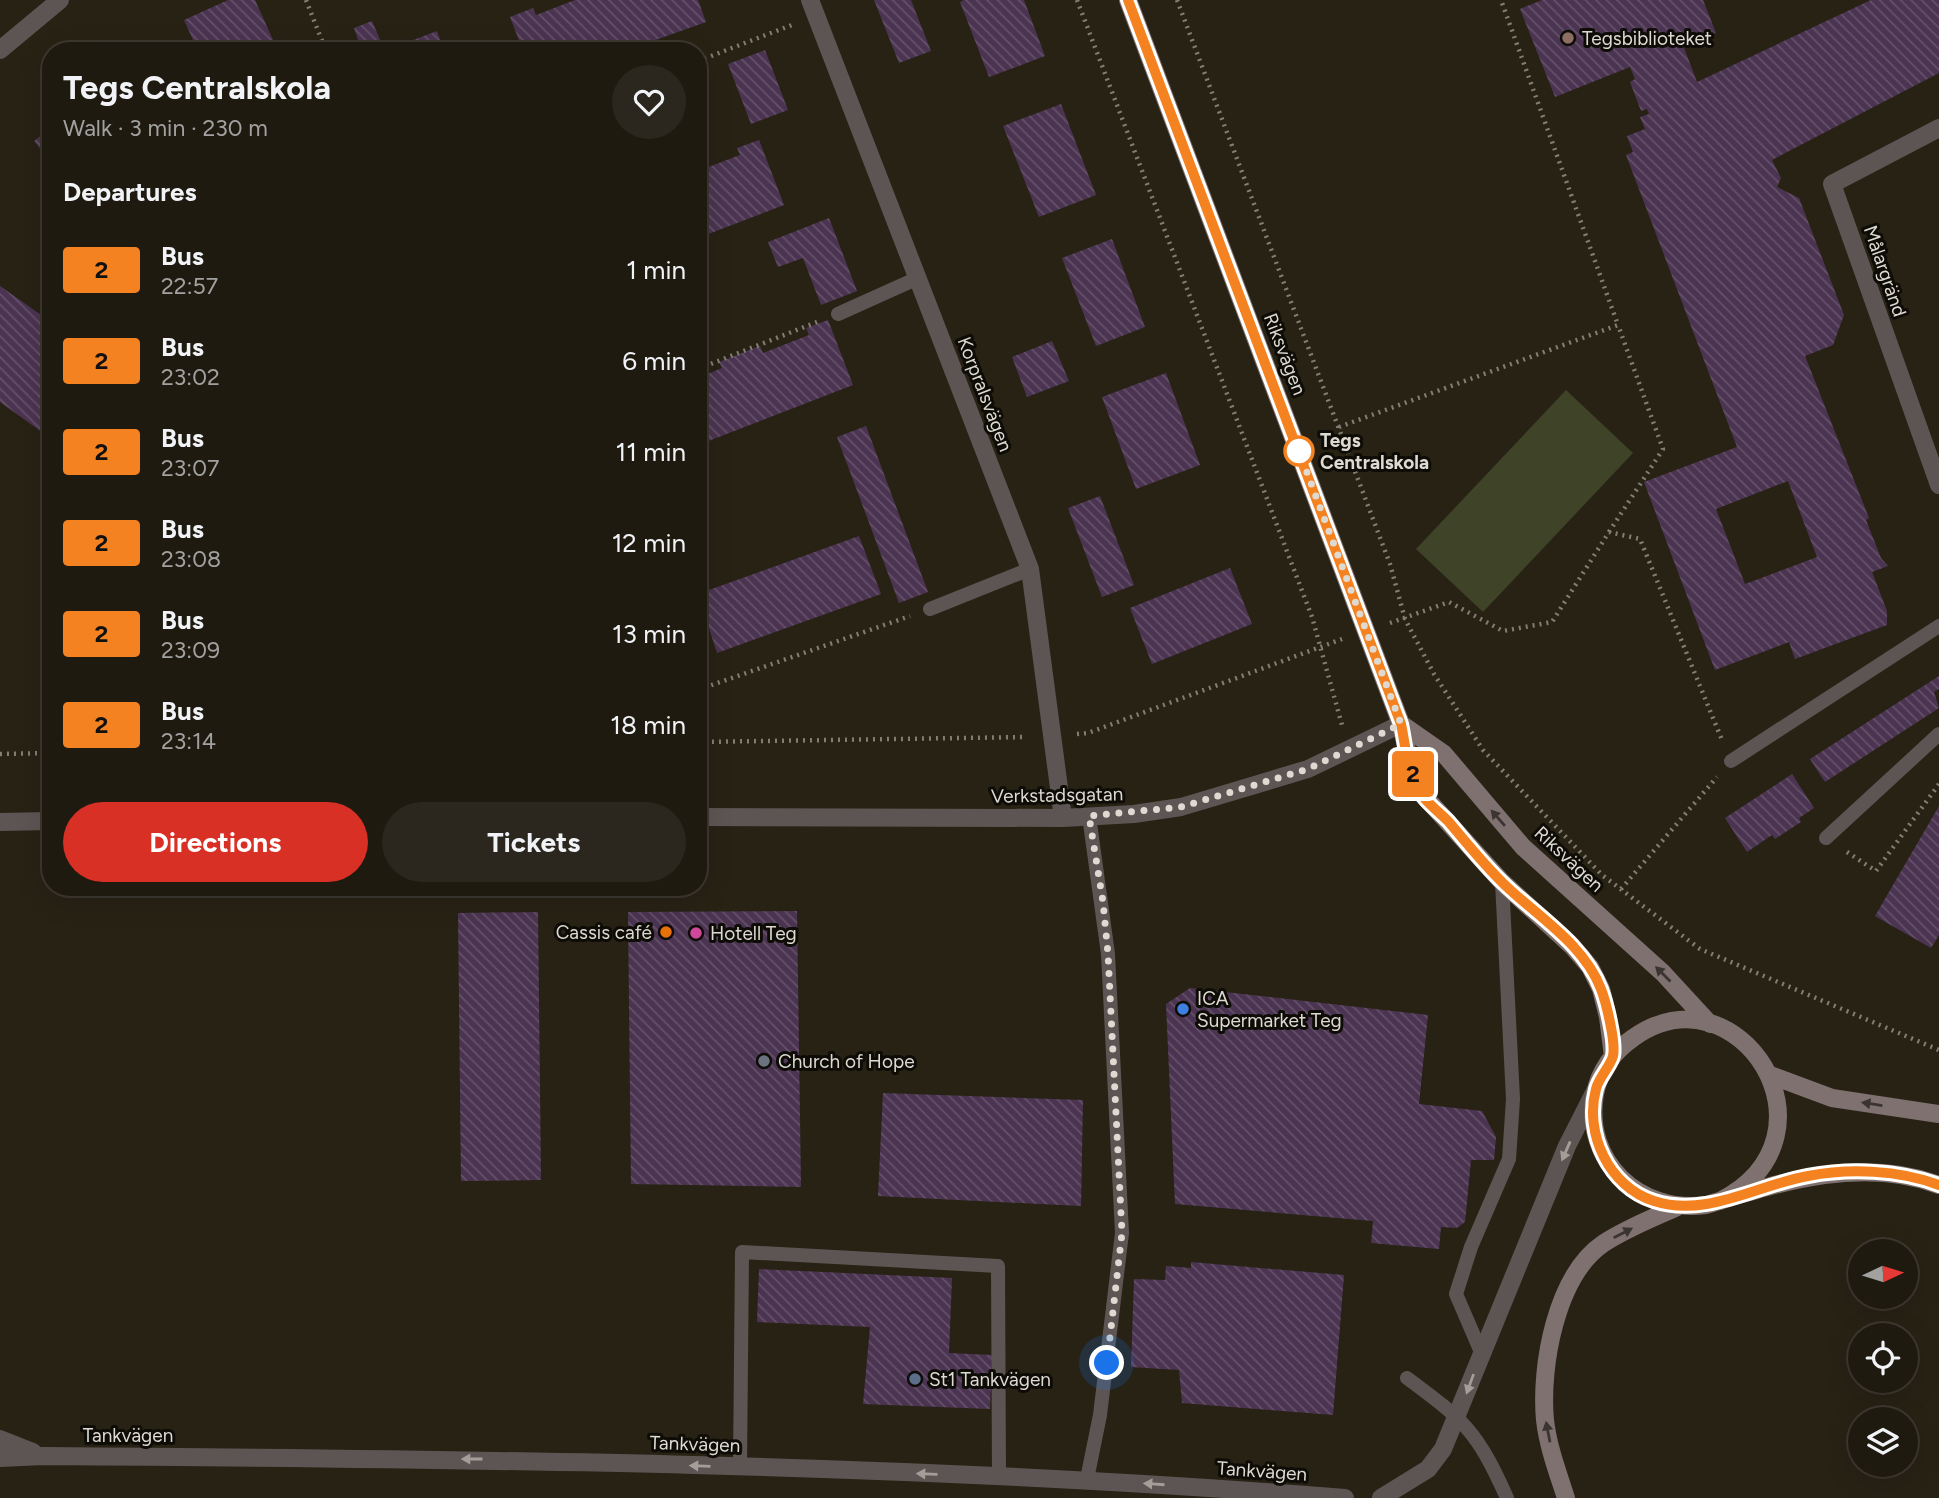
<!DOCTYPE html>
<meta charset="utf-8">
<style>
:root{--surface:#1e1a10;--page:#2b271e;--text:#f1f3f6;--muted:#a1a19f;--line:#3c3830;--accent:#d93025}
body{margin:0;font-family:Figtree,sans-serif;background:var(--page);color:var(--text);height:100vh;display:flex;flex-direction:column;font-size:26px;white-space:nowrap}
*{box-sizing:border-box;margin:0}
p{font-size:23px;color:var(--muted)}
.icon{flex:none;width:38px;height:38px;fill:none;stroke:currentColor;stroke-width:2;stroke-linecap:round;stroke-linejoin:round}
.map{position:relative;flex:1;overflow:hidden}
.side{position:absolute;left:42px;top:42px;width:665px;height:854px;display:flex;flex-direction:column;background:var(--surface);border-radius:28px;box-shadow:0 7px 28px #0002,0 0 0 2px var(--line)}
.side>*{flex:none}
.badge{padding:0 14px;border-radius:5px;font-size:24px;line-height:46px}
.needle{width:46px;rotate:86deg}
.fabs{position:absolute;left:1848px;top:1239px;display:grid;gap:14px}
.fabs a{display:grid;place-items:center;width:70px;height:70px;border-radius:50%;background:var(--surface);box-shadow:0 7px 28px #0002,0 0 0 2px var(--line);font-size:35px}
.you{position:absolute;width:35px;height:35px;margin:-18px;border:5px solid #fff;border-radius:50%;background:#1a73e8;box-shadow:0 0 0 10px #1a73e833}
.map>.badge{position:absolute;translate:-50% -50%;box-shadow:0 0 0 4px #fff}
h2{padding:0 21px;font-size:26px;line-height:63px}
.round{display:grid;place-items:center;flex:none;width:74px;height:74px;border-radius:37px;background:var(--page)}
.headline{display:flex;align-items:center;justify-content:space-between;height:119px;padding:0 21px}
h1{font-size:33px;font-weight:700;line-height:52px}
.primary-button{display:flex;gap:14px;margin-top:auto;padding:14px 21px}
.primary-button a{flex:1;height:80px;border-radius:42px;background:var(--accent);color:#fff;font-size:28px;font-weight:700;line-height:80px;text-align:center}
.primary-button a+a{background:var(--page);color:var(--text)}
ul{padding:0;list-style:none}
li{display:flex;align-items:center;gap:21px;height:91px;padding:0 21px}
li div{flex:1}
li b{display:block;font-size:26px}
li em{font-style:normal}
li .badge{min-width:77px;font-weight:700;text-align:center}
.map>svg:first-child{display:block}
.grass{fill:#3f4328}
.building{fill:url(#building-back-hatch);fill-rule:evenodd}
.lines{fill:none;stroke-linecap:round;stroke-linejoin:round}
.path{stroke:#837e74;stroke-width:4.5;stroke-dasharray:2 5;stroke-linecap:butt}
.lane{stroke:#5d5554;stroke-width:14}
.street{stroke:#5d5554;stroke-width:18}
.secondary{stroke:#7e7170;stroke-width:18}
.oneway{fill:#3b3430}
.oneway2{fill:#a49e99}
.line-casing{stroke:#fff;stroke-width:16}
.line{stroke:#f58220;stroke-width:10}
.walk{stroke:#dedad2;stroke-width:7;stroke-dasharray:0 12.6}
.education-dot{fill:#8d6e63;stroke:#0e0c06;stroke-width:2.5}
.stop-dot{fill:#fff;stroke:#f58220;stroke-width:3.5}
.food-dot{fill:#e8710a;stroke:#0e0c06;stroke-width:2.5}
.hotel-dot{fill:#d1479c;stroke:#0e0c06;stroke-width:2.5}
.shop-dot{fill:#3f7fe0;stroke:#0e0c06;stroke-width:2.5}
.worship-dot{fill:#6b7280;stroke:#0e0c06;stroke-width:2.5}
.service-dot{fill:#5c6f8a;stroke:#0e0c06;stroke-width:2.5}
.labels{text-anchor:middle;dominant-baseline:central;stroke-width:6;stroke-linejoin:round;paint-order:stroke}
.poi-label{font-size:19px;fill:#dedad2;stroke:#0e0c06;text-anchor:start}
.street-label{font-size:19px;fill:#dedad2;stroke:#0e0c06}
.stop-label{font-size:19px;font-weight:bold;fill:#dedad2;stroke:#0e0c06;text-anchor:start}
</style>
<div class="map">
<svg width="1939" height="1498" viewBox="0 0 1939 1498">
<defs>
<pattern id="building-back-hatch" width="6" height="6" patternUnits="userSpaceOnUse" patternTransform="scale(1.75)"><rect width="6" height="6" fill="#4b3451"/><path d="M-1 5l2 2M0 0l6 6M5-1l2 2" fill="none" stroke="#645169"/></pattern>
</defs>
<rect width="100%" height="100%" fill="#282215"/>
<path class="grass" d="M 1566,390 L 1633,453 L 1483,612 L 1416,549 Z"/>
<path class="building" d="M 228,0 L 255,0 L 278,51 L 198,51 L 184,20 Z
M 575,0 L 698,0 L 706,22 L 625,51 L 523,51 L 510,17 L 533,8 L 536,15 Z
M 874,0 L 911,0 L 931,51 L 899,63 Z
M 964,0 L 1024,0 L 1045,56 L 989,77 L 960,2 Z
M 1542,0 L 1703,0 L 1716,33 L 1683,45 L 1697,82 L 1871,0 L 1939,0 L 1939,73 L 1772,160 L 1781,178 L 1777,187 L 1799,198 L 1844,315 L 1833,345 L 1805,356 L 1869,518 L 1866,520 L 1881,558 L 1888,566 L 1872,572 L 1887,611 L 1887,625 L 1795,659 L 1789,642 L 1715,670 L 1644,482 L 1737,447 L 1626,155 L 1633,152 L 1627,136 L 1645,129 L 1640,117 L 1649,114 L 1647,109 L 1641,111 L 1630,82 L 1635,79 L 1630,67 L 1555,97 L 1520,9 ZM 1788,481 L 1817,557 L 1745,584 L 1716,509 Z
M 372,21 L 381,42 L 361,49 L 354,28 Z
M 437,31 L 444,51 L 384,51 Z
M 765,50 L 788,110 L 751,124 L 728,64 Z
M 1061,104 L 1096,195 L 1039,217 L 1003,126 Z
M 51,128 L 51,162 L 34,141 Z
M 759,140 L 784,205 L 698,238 L 698,171 L 740,155 L 737,148 Z
M 829,218 L 857,291 L 821,305 L 803,258 L 778,267 L 768,242 Z
M 1112,239 L 1145,327 L 1096,346 L 1062,258 Z
M 0,286 L 51,322 L 51,428 L 46,435 L 0,402 Z
M 828,320 L 853,385 L 698,445 L 698,378 L 722,368 L 719,362 L 760,346 L 763,353 L 809,335 L 806,328 Z
M 1052,341 L 1069,381 L 1027,397 L 1012,357 Z
M 1166,373 L 1200,465 L 1136,489 L 1102,397 Z
M 866,426 L 928,592 L 899,603 L 837,437 Z
M 1100,496 L 1134,585 L 1102,597 L 1068,508 Z
M 859,536 L 881,594 L 717,653 L 698,594 Z
M 1230,568 L 1252,624 L 1152,664 L 1130,608 Z
M 1939,676 L 1939,689 L 1934,692 L 1939,708 L 1825,782 L 1810,759 Z
M 1792,774 L 1814,808 L 1799,818 L 1801,822 L 1775,839 L 1772,835 L 1747,852 L 1725,818 Z
M 1939,806 L 1939,935 L 1931,948 L 1875,916 Z
M 797,911 L 801,1187 L 631,1184 L 628,912 Z
M 538,912 L 541,1180 L 461,1181 L 458,913 Z
M 1190,988 L 1428,1015 L 1419,1104 L 1482,1111 L 1496,1137 L 1494,1160 L 1471,1160 L 1465,1222 L 1457,1228 L 1441,1227 L 1439,1249 L 1371,1243 L 1373,1221 L 1175,1204 L 1166,1004 Z
M 883,1093 L 1083,1100 L 1081,1206 L 878,1196 Z
M 1191,1262 L 1344,1275 L 1333,1415 L 1182,1403 L 1179,1370 L 1131,1367 L 1134,1279 L 1165,1280 L 1166,1266 L 1191,1268 Z
M 759,1269 L 952,1278 L 949,1353 L 992,1355 L 990,1409 L 863,1404 L 870,1327 L 757,1322 Z"/>
<g class="lines">
<path class="path" d="M 306,0 L 326,51
M 1077,0 L 1312,617 L 1342,725
M 1177,0 L 1390,564 L 1405,619 L 1434,674 L 1483,750 L 1602,875 L 1700,949 L 1939,1050
M 698,61 L 792,25
M 698,369 L 817,322
M 1339,427 L 1618,325 L 1501,0
M 1609,532 L 1663,449 L 1618,325
M 1390,623 L 1449,602 L 1503,631 L 1552,622 L 1609,532 L 1640,539 L 1722,740
M 698,666 L 706,687 L 910,616
M 1077,734 L 1088,733 L 1342,639
M 698,742 L 1026,737
M 0,754 L 51,753
M 1847,852 L 1876,871 L 1939,784
M 1621,889 L 1717,777"/>
<path class="lane" d="M 838,314 L 918,278
M 930,609 L 1030,569
M 1731,761 L 1939,626
M 1826,838 L 1939,734
M 1481,1352 L 1456,1294 L 1471,1247 L 1509,1159 L 1513,1099 L 1502,882
M 1407,1378 C 1465,1421 1477,1431 1507,1498
M 740,1467 L 742,1252 L 998,1266 L 999,1476
M 1087,1479 L 1100,1415 L 1122,1233 L 1108,954 L 1089,816"/>
<path class="street" d="M 810,0 L 1030,569 L 1063,818
M 0,50 L 60,0
M 1939,128 L 1832,184 L 1939,485
M 698,817 L 1063,818 L 1134,814 L 1181,807 L 1308,769 L 1401,724
M 0,822 L 51,821
M 0,1439 L 33,1452
M 0,1458 L 43,1456 C 477,1459 912,1463 1345,1498
M 1381,1498 L 1428,1469 L 1443,1449 L 1567,1146 L 1596,1089"/>
<path class="secondary" d="M 1128,0 L 1401,724 L 1415,786 L 1502,882 L 1572,946 L 1590,967 L 1601,989 L 1608,1017 L 1613,1056
M 1401,724 L 1444,754 L 1523,847 L 1663,973 L 1710,1024
M 1770,1075 L 1832,1098 L 1939,1114
M 1720,1201 C 1849,1135 1737,963 1633,1038 C 1614,1051 1599,1071 1595,1094 C 1583,1162 1640,1214 1706,1205 C 1781,1182 1862,1156 1939,1185
M 1566,1498 C 1558,1473 1548,1447 1545,1420 C 1540,1366 1556,1275 1604,1243 C 1627,1228 1653,1218 1677,1207"/>
</g>
<defs><path id="oneway-solid" d="M-6-.8H1V-3.2L6.5 0L1 3.2V.8H-6Z" transform="scale(1.75)"/></defs>
<g class="oneway">
<use href="#oneway-solid" transform="translate(1498 818) rotate(-131)"/>
<use href="#oneway-solid" transform="translate(1663 974) rotate(-135)"/>
<use href="#oneway-solid" transform="translate(1872 1104) rotate(-171)"/>
<use href="#oneway-solid" transform="translate(1623 1233) rotate(-27)"/>
<use href="#oneway-solid" transform="translate(1548 1432) rotate(-101)"/>
</g>
<g class="oneway2">
<use href="#oneway-solid" transform="translate(1566 1151) rotate(114)"/>
<use href="#oneway-solid" transform="translate(1470 1384) rotate(110)"/>
<use href="#oneway-solid" transform="translate(472 1459) rotate(-180)"/>
<use href="#oneway-solid" transform="translate(700 1466) rotate(-178)"/>
<use href="#oneway-solid" transform="translate(927 1474) rotate(-178)"/>
<use href="#oneway-solid" transform="translate(1154 1484) rotate(-176)"/>
</g>
<g class="lines">
<g class="line-casing">
<path id="line" d="M 1128,0 L 1401,724 C 1405,742 1407,769 1416,786 C 1422,799 1438,811 1448,821 C 1466,842 1484,865 1504,884 C 1537,916 1584,944 1601,989 C 1606,1002 1616,1042 1613,1056 C 1610,1067 1599,1077 1596,1089 C 1584,1133 1609,1187 1654,1201 C 1706,1218 1757,1185 1808,1176 C 1850,1168 1899,1170 1939,1185"/>
</g>
<use href="#line" class="line"/>
<path class="walk" d="M 1107,1363 L 1122,1233 L 1108,954 L 1103,902 L 1089,816 L 1181,807 L 1308,769 L 1401,724 L 1299,451"/>
</g>
<circle class="education-dot" cx="1568" cy="38" r="7"/>
<circle class="stop-dot" cx="1299" cy="451" r="14"/>
<circle class="food-dot" cx="666" cy="932" r="7"/>
<circle class="hotel-dot" cx="696" cy="933" r="7"/>
<circle class="shop-dot" cx="1183" cy="1009" r="7"/>
<circle class="worship-dot" cx="764" cy="1061" r="7"/>
<circle class="service-dot" cx="915" cy="1379" r="7"/>
<g class="labels">
<g class="poi-label">
<text x="1582" y="38">Tegsbiblioteket</text>
<text x="652" y="932" text-anchor="end">Cassis café</text>
<text x="710" y="933">Hotell Teg</text>
<text x="1197" y="998">ICA<tspan x="1197" dy="22">Supermarket Teg</tspan></text>
<text x="778" y="1061">Church of Hope</text>
<text x="929" y="1379">St1 Tankvägen</text>
</g>
<g class="street-label">
<text transform="translate(1885 271) rotate(71)">Målargränd</text>
<text transform="translate(1285 354) rotate(69)">Riksvägen</text>
<text transform="translate(985 394) rotate(69)">Korpralsvägen</text>
<text transform="translate(1057 795) rotate(-1)">Verkstadsgatan</text>
<text transform="translate(1569 859) rotate(43)">Riksvägen</text>
<text x="128" y="1435">Tankvägen</text>
<text transform="translate(695 1444) rotate(2)">Tankvägen</text>
<text transform="translate(1262 1471) rotate(4)">Tankvägen</text>
</g>
<g class="stop-label">
<text x="1320" y="440">Tegs<tspan x="1320" dy="22">Centralskola</tspan></text>
</g>
</g>
</svg>
<div class="fabs">
<a><svg class="needle" viewBox="-14 -14 28 28"><path d="M0-13l5 13h-10z" fill="#e53935"/><path d="M0 13l5-13h-10z" fill="#a1a19f"/></svg></a>
<a><svg class="icon" aria-label="locate" viewBox="0 0 24 24"><circle cx="12" cy="12" r="6"/><path d="M12 2v4M12 18v4M2 12h4M18 12h4"/></svg></a>
<a><svg class="icon" aria-label="layers" viewBox="0 0 24 24"><path d="M12 4l9 5-9 5-9-5zM3 14l9 5 9-5"/></svg></a>
</div>
<div class="you" style="left:1107px;top:1363px"></div>
<b class="badge" style="left:1413px;top:774px;background:#f58220;color:#111">2</b>
<section class="side">
<div class="headline"><div><h1>Tegs Centralskola</h1><p>Walk · 3 min · 230 m</p></div><a class="round"><svg class="icon" aria-label="heart" viewBox="0 0 24 24"><path d="M12 20l-8-8c-3-5 5-10 8-4 3-6 11-1 8 4z"/></svg></a></div>
<h2>Departures</h2>
<ul>
<li><span class="badge" style="background:#f58220;color:#111">2</span><div><b>Bus</b><p>22:57</p></div><em>1 min</em></li>
<li><span class="badge" style="background:#f58220;color:#111">2</span><div><b>Bus</b><p>23:02</p></div><em>6 min</em></li>
<li><span class="badge" style="background:#f58220;color:#111">2</span><div><b>Bus</b><p>23:07</p></div><em>11 min</em></li>
<li><span class="badge" style="background:#f58220;color:#111">2</span><div><b>Bus</b><p>23:08</p></div><em>12 min</em></li>
<li><span class="badge" style="background:#f58220;color:#111">2</span><div><b>Bus</b><p>23:09</p></div><em>13 min</em></li>
<li><span class="badge" style="background:#f58220;color:#111">2</span><div><b>Bus</b><p>23:14</p></div><em>18 min</em></li>
</ul>
<div class="primary-button"><a>Directions</a><a>Tickets</a></div>
</section>
</div>
